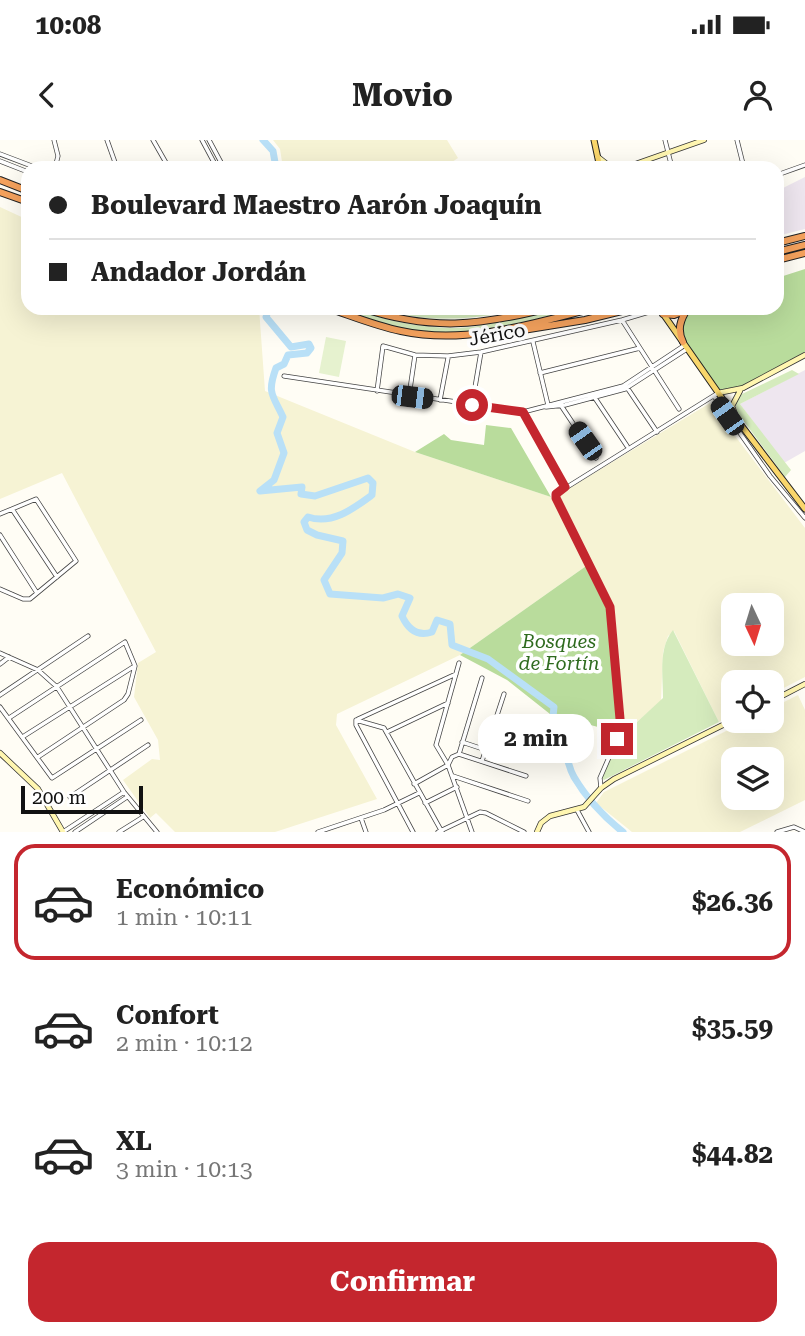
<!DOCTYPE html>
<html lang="es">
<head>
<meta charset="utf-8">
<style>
	:root { --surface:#fff; --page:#f2f2f2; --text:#222; --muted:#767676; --line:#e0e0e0; --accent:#c4262e }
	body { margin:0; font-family:"Roboto Serif",serif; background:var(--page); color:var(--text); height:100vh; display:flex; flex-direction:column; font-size:26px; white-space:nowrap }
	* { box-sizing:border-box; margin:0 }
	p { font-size:23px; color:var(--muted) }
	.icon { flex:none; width:38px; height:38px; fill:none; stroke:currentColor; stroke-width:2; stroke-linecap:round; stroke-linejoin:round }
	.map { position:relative; height:692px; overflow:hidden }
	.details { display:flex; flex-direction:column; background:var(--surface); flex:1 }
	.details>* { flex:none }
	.hud { position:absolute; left:21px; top:21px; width:763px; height:154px; border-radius:21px; box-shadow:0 7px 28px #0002; display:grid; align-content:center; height:154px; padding:0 28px; background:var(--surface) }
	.needle { width:46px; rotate:176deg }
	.controls { position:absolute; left:721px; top:453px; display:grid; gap:14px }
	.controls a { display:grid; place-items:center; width:63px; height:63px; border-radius:14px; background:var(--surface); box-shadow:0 7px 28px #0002; font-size:35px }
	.scale { position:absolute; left:21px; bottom:18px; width:122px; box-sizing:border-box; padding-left:7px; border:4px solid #111; border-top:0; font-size:19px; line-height:24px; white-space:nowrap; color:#111; -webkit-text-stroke:5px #fff; paint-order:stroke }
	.end { position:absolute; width:32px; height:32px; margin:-16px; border:9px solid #c4262e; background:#fff; box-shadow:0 0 0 4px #fff }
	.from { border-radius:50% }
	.bubble { position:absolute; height:49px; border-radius:21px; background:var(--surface); box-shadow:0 7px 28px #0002; font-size:23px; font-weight:700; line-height:49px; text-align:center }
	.car { position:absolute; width:21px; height:42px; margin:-21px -10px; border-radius:9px; box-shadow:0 0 5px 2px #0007; background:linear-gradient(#222 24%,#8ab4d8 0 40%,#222 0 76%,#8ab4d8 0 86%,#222 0) }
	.hud b { display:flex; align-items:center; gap:24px; height:66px; font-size:26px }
	.hud b+b { border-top:2px solid var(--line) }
	.hud i { width:18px; height:18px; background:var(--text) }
	ul { padding:12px 0 0; list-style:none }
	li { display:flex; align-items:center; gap:21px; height:116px; margin:0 14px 10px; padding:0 14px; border:4px solid transparent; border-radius:21px }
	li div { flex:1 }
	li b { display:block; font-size:26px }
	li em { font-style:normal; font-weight:700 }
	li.selected { border-color:var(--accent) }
	li>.icon { width:63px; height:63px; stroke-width:1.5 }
	.button { display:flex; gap:14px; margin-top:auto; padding:14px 28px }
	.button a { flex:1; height:80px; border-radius:21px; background:var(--accent); color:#fff; font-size:28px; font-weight:700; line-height:80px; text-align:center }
	.status { display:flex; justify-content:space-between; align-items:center; height:49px; padding:0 35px; background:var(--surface); direction:ltr }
	.status svg { height:19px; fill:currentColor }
	header { display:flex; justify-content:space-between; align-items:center; height:91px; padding:0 28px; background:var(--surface); font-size:32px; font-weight:700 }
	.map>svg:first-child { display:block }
</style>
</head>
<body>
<div class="status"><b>10:08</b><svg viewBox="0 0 49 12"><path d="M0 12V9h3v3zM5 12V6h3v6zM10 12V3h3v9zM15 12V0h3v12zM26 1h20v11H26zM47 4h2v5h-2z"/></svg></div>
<header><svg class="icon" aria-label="back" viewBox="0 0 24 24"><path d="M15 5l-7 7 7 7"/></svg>Movio<svg class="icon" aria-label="person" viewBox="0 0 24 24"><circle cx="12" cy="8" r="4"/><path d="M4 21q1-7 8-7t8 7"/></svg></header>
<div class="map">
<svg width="805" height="692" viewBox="0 0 805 692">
	<rect width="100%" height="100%" fill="#fffdf5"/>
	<path fill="#eee6ef" d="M805,37V89L777,96V51Z
		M805,230V311L784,323L740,264Z"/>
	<path fill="#f6f3d4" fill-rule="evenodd" d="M273,0H447L458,18L443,28H283L280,9Z
		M0,67L28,80V168H259L265,251L415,312L551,357L589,424L460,515L337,574L336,585L377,659L275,692H175L156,673L150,678L123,640L152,619L160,620L158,600L134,557L138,523L156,512L62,333L0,359Z
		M710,263L805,388V537L772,554V542H733V574L719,582L674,491L668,496L663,512L661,561L637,582L625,586L614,466L558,355ZM733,466H772V504H733Z
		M798,555L805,570V660L740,692H632L596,663L604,652L746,581H772V568ZM733,620H772V658H733Z"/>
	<path fill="#d5ebbd" d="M337,168C359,168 377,178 399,182C418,186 439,188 458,188C500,186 539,168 580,168C527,181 475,197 420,191C391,188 364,178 337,168Z
		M375,168H414L440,173L529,168C476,180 427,184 375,168Z
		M792,230L799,234L740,264L791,330L785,337L737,272C735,265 735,259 742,254Z
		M673,490L719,582L604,640L602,638L625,586L637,582L663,558C663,536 658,508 673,490Z"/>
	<path fill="#b9dc9c" d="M805,129V212L740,247L721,250L716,247L683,197C680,186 686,177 692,168H777V138Z
		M486,285L511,288L551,357L415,312L444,294L451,300L484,305Z
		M589,424L610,467L620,593L550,574L507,540L460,515Z"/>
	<path fill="#e6f2cf" d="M326,197L346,201L339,237L319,233Z"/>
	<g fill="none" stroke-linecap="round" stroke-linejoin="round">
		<path stroke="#b9e0f7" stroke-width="7" d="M263,0L273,11L276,28
			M269,168L266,177L291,207L309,204L311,208L307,213L288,215L284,224L276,228C267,253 272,254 283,277L277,293L284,313L274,340L260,351L302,347L301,354L315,356L368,338L373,343L372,355C353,369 332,385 308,377L304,382L307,390L317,395L343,401L342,413L324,440L330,454L383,458L398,454L410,458L402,476C408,489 417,497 432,492L437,480L450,484L452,505L488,519L554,567L552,586L563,592L560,607C570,618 567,625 574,637C587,659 603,676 623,692"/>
		<defs>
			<path id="street" d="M54,0L58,16L55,28
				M107,0L117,28
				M153,0L169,28
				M202,0L217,28
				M209,0L224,28
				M665,0L672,28
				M737,0L744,28
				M0,14L37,28
				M0,21L28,32
				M777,35L805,25
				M622,180L679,269
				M533,202L548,265
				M540,233L640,208
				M284,236L523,272L623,246L685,205
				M626,246L657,292
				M377,251L383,206L415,215L448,216L481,212L622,180L659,169
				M409,256L415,215
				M714,256L770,336L805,378
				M595,258L627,306
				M440,260L448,218
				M560,264L596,318
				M472,265L481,212
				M546,267L565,265L625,249L687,209
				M523,272L565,347
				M12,369L57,437
				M0,374L36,359L76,421L30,459H23L0,449
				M0,395L37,453
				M0,513L38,530L57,547L124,652L157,692
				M459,523L436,605L448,625L472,692
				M0,524L9,517
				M0,555L88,496
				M0,567L52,638L141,580
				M9,578L125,502L135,526L128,554L124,560L38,617
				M358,579L456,534
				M356,580L384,588L442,692
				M356,580V585L413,692
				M387,592L448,563
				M24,596L133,527
				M462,602L486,610
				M459,614L482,538
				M482,621L504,554
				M453,636L528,661
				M414,644L448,625L452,617L459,614L526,636
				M601,648L600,638L621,590L610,467L557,362L556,354L718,253
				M70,657L148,605
				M425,663L457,647
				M577,670L589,692
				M361,678L366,692
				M63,692L124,652
				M75,692L127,657
				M119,692L143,677
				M318,692L384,670L419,653
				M438,692L480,672L486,673L524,692
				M777,692L794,687L805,692"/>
			<path id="secondary" d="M598,17L612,28
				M624,28L704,0
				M718,253L743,248L805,215
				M735,274L732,266L740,251
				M772,561L805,544
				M0,613L38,649L63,692
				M537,692L541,683L550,676L584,667L601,648L614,639L733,580"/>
			<path id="primary" d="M594,0L600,28
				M659,168L738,281L805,369"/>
			<path id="highway" d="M0,40L28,51
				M0,52L28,62
				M777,103L805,96
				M777,112L805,105
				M777,120L805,113
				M328,168C352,176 376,186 401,191C466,205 531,184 594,168
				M361,168C432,191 478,186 549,168
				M663,174L674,175L684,171
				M492,195L585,180L634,168
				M683,202C677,190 680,180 688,168"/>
		</defs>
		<use href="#street" stroke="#444" stroke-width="5"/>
		<use href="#secondary" stroke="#333" stroke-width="6"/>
		<use href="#primary" stroke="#222" stroke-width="7"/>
		<use href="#highway" stroke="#222" stroke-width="8"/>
		<use href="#street" stroke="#fff" stroke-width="3.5"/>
		<use href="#secondary" stroke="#fff6b0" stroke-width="4.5"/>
		<use href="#primary" stroke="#f9d66b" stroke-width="5"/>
		<use href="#highway" stroke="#f5a25d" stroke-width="6"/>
	</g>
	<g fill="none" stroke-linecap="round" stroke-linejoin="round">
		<path stroke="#c4262e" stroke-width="9" d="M472,265L523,272L565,347L556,354V358L610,467L621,590L617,599"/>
	</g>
	<g text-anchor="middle" stroke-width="7" stroke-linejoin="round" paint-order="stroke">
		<g font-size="19" fill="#111" stroke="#fff">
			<text transform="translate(497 194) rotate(-10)" y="7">Jérico</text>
		</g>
		<g font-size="19" font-style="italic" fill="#2f6b1f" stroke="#fff">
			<text x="559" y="508">Bosques<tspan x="559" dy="22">de Fortín</tspan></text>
		</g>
	</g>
</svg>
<div class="controls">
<a><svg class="needle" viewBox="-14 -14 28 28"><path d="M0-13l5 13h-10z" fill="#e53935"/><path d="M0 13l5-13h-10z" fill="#767676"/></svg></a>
<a><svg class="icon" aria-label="locate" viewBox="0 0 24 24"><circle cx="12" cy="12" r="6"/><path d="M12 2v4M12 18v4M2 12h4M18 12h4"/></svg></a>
<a><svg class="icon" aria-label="layers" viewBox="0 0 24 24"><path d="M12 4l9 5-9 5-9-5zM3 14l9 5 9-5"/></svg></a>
</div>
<div class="scale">200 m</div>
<i class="end from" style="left:472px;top:265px"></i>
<i class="end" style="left:617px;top:599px"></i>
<div class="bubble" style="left:478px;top:574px;width:116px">2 min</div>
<i class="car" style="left:412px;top:257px;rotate:97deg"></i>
<i class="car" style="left:727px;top:276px;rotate:325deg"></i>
<i class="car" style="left:585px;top:301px;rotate:325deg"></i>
<div class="hud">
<b><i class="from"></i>Boulevard Maestro Aarón Joaquín</b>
<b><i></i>Andador Jordán</b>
</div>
</div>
<section class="details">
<ul>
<li class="selected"><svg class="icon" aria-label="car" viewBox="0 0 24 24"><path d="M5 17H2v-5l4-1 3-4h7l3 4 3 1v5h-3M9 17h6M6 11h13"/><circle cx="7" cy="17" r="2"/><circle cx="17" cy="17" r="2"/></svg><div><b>Económico</b><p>1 min · 10:11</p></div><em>$26.36</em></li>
<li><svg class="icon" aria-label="car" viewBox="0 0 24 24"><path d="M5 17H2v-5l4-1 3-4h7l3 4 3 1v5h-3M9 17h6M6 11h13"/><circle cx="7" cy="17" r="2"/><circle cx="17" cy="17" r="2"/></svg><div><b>Confort</b><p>2 min · 10:12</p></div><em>$35.59</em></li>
<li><svg class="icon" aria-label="car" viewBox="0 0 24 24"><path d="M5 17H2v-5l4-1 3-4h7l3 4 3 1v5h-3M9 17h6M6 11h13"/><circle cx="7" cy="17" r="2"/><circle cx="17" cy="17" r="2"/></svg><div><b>XL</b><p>3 min · 10:13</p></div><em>$44.82</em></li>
</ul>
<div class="button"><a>Confirmar</a></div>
</section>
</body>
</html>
